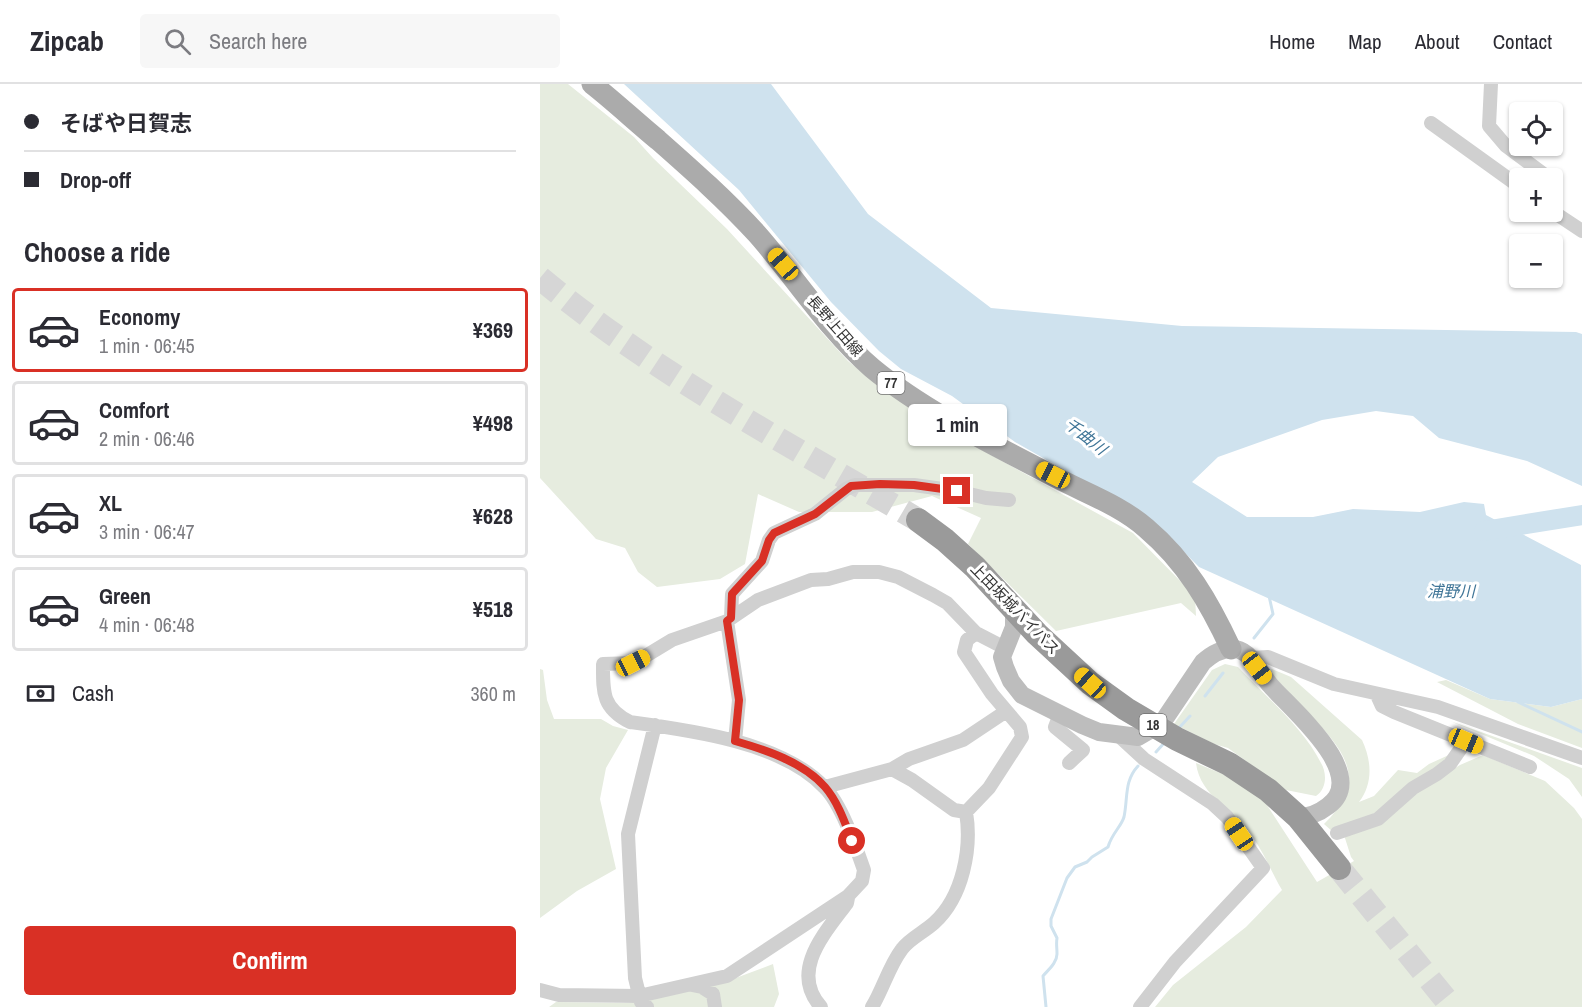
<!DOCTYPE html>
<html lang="en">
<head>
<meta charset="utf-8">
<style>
	:root { --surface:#fff; --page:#f7f7f7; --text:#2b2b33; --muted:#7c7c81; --line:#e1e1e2; --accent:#d93025 }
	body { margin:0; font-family:"Archivo Narrow","Noto Sans JP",sans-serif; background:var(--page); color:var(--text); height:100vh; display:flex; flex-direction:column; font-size:22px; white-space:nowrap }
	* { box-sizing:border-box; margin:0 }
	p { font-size:20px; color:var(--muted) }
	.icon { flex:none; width:33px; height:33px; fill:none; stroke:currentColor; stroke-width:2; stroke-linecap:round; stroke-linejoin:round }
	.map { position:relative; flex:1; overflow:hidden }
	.drawer { display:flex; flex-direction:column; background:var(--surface); width:540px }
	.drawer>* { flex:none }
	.banner { display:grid; align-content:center; height:132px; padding:0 24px; background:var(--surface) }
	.tools { position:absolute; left:969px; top:18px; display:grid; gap:12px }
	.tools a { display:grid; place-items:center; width:54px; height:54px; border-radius:6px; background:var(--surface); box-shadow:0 2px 4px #0004; font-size:30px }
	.end { position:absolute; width:27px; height:27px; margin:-14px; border:8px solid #d93025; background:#fff; box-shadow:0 0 0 3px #fff }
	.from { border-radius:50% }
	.bubble { position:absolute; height:42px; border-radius:6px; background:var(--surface); box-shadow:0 2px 4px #0004; font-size:20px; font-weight:700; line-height:42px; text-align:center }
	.car { position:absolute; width:18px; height:36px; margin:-18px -9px; border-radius:8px; box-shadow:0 0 4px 2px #0007; background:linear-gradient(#f5c518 24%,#345 0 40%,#f5c518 0 76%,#345 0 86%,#f5c518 0) }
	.banner b { display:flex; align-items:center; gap:21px; height:57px; font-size:22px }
	.banner b+b { border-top:2px solid var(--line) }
	.banner i { width:15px; height:15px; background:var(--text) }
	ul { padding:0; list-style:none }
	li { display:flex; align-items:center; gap:18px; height:84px; margin:0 12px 9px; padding:0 12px; border:3px solid var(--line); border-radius:6px }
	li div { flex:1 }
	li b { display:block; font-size:22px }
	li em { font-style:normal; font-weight:700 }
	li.on { border-color:var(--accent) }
	li>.icon { width:54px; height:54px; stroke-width:1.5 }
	h2 { padding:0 24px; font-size:27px; line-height:72px }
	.pay { display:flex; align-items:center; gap:15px; height:66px; padding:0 24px; font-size:22px }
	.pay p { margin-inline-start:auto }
	.action { display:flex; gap:12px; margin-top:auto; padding:12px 24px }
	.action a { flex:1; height:69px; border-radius:6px; background:var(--accent); color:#fff; font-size:24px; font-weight:700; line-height:69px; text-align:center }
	header { display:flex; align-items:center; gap:36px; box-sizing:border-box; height:84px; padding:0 30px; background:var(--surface); border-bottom:2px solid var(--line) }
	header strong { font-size:28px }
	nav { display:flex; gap:33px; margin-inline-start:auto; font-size:21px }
	.search { width:420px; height:54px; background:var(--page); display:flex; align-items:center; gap:15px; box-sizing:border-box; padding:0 21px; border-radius:6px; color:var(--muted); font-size:22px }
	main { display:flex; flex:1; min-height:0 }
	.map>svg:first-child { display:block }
</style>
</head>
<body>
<header>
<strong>Zipcab</strong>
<div class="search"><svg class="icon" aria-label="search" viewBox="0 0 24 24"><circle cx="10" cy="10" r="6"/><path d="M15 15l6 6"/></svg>Search here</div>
<nav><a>Home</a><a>Map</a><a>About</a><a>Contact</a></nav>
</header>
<main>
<section class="drawer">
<div class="banner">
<b><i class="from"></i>そばや日賀志</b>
<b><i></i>Drop-off</b>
</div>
<h2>Choose a ride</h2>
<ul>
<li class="on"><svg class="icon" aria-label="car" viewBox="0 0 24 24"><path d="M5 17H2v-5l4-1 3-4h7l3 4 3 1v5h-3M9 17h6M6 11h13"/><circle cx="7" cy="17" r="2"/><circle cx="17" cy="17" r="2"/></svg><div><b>Economy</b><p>1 min · 06:45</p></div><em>¥369</em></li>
<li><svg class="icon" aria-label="car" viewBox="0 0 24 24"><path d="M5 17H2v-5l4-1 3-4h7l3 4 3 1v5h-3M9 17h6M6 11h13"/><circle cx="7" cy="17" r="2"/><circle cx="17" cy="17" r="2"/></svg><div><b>Comfort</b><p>2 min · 06:46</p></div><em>¥498</em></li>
<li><svg class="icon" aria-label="car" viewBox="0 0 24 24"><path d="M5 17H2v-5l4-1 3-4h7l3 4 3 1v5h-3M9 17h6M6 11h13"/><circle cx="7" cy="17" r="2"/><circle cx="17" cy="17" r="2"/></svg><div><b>XL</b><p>3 min · 06:47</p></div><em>¥628</em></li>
<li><svg class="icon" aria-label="car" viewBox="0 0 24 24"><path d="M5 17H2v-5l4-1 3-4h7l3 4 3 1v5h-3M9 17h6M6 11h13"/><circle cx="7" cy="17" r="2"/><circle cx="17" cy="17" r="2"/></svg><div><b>Green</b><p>4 min · 06:48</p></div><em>¥518</em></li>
</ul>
<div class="pay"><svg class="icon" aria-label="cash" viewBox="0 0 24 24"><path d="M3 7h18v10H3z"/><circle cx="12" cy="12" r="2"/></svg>Cash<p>360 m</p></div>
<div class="action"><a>Confirm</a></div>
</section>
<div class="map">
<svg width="1042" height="923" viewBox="0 0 1042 923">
	<rect width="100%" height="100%" fill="#fff"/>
	<path fill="#e6ecdf" d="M0,0H28L94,53L113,74L187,145L308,277L329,294L440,365L593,449L655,512L656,532L641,519L516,547L428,460L441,434L392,412L332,428H259L218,410L205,480L180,495L117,503L98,488L85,464L56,455L0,394Z
		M685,580L698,583C725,612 763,643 781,679C787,689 787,705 776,712L746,706L688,664L674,660L634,640L672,586Z
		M0,585L3,586L7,616L14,635H61L73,642L88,646L66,684L60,715L76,785L37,807L0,834Z
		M732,585L751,593L822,656C832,677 833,700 819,718L834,712L858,686L877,689L889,680L911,670L910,674L846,724L793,748L784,740C831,695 803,665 767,628C754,614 741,600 729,587Z
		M906,596L950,615L1011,623L1042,615V664L978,640L897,598Z
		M910,637L1042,684V713L1029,695L994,672Z
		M943,671L1005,697L1034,724L1042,735V923H615L633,901L706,843L742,806C732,789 724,769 712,752C695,726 660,713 656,679L685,691L723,715L777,798L814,777L811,773L804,751L920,681Z
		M233,880L239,910L234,923H9L16,918L89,919L185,898Z"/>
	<path fill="#cfe2ee" d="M84,0H231L328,130L451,224L642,242L1036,248L1042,250V402L987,377L899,354L873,332L836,327L782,336L678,373L652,398L707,433H773L813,425L880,428L924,418L944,420L946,431L1041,481L1042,615L1011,623L950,615L659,483L613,437L475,358L412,312L361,285L339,267L291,218L199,106Z"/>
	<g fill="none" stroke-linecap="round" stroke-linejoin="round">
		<path stroke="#cfe2ee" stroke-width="3" d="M714,554L733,530L729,512
			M665,612L683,589
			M978,618L1042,648
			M638,645L650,632
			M616,668L625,658
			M506,923L503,892C508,886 517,879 517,870C517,863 516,860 517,854L511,842V835L527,794L535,783L547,778L552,773L568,763C572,749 581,743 584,733C588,714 584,697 598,682"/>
		<path stroke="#cfe2ee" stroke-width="20" d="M944,447L1042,431"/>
		<path stroke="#d6d6d6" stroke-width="24" stroke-dasharray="24 12" stroke-linecap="butt" d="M0,194C115,290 249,360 378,436
			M799,784L912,923"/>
		<path stroke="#d0d0d0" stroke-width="14" d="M951,0L949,42L966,62L1009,94
			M891,39L980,103
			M1012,100L1016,104L1013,127
			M1012,127L1042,147
			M191,534L192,510L222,477L229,456L234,449L275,430L306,405L315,401H374L417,407L446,414L469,416
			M187,537L199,616L195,657
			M710,574L728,573L794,600L898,623L1042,674
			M837,611L842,622L854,628L990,683
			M520,630L515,643L543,666L529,679
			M578,651L604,675L673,720L687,733L723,784L635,878L600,923
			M352,685L372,696L414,726L426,728
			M285,703L352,685L369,675L423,656L465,628
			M797,749L838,735L873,704L897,690L910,680L926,657
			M152,901L162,903L173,910L175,923
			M0,906L19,911L99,912L187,892L308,812L322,797L324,786C316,763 301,719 284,703C242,658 149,646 90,638C62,624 63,608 63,580L94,579L132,556L187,537L218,516L271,496L288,495L313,488H339L358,493L393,511L407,519L436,549L465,564
			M107,923L101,918L95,894L88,750L115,641
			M281,923C249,887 285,849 307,819L308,814
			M332,923C343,905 349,882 362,865C369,855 384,848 394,839C423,813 432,764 426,728L449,704L482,653L480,643L452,610L424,568L427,556L436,549"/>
		<path stroke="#bdbdbd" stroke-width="18" d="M474,525V543L462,573L465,583L471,597L482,611L542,641L559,648L598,653L610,646
			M626,633L663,578C672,570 683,563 696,565C712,568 721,591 731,602C751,625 831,691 788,722C779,729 769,733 758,733"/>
		<path stroke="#ababab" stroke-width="21" d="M52,0C75,18 96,38 118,56C152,86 186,116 217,150C255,193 288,246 332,284C385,328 458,363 519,395C548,410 581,422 606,444C646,478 669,518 691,565"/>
		<path stroke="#9a9a9a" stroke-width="24" d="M378,436L405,456L435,483L497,550L550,599L586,625L637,655L689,680L728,706L758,733L799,784"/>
	</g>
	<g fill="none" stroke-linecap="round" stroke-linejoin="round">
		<path stroke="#d93025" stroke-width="8" d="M312,757C305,739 298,718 285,703C263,678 226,666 195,657L199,616L187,537L191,534L192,510L222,477L229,456L234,449L275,430L311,402L340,400L374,401L417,407"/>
	</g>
	<g text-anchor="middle" stroke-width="6" stroke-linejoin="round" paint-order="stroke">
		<g fill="#fff" stroke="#707070" stroke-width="1.5">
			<rect x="337.5" y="288" width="27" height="22" rx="4.5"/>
			<rect x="599.5" y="630" width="27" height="22" rx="4.5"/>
		</g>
		<g font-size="14" font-weight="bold" fill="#333">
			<text x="351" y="304">77</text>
			<text x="613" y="646">18</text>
		</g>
		<g font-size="15" fill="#333" stroke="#fff">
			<text transform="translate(295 242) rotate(49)" y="5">長野上田線</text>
			<text transform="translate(475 525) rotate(46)" y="5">上田坂城バイパス</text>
		</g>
		<g font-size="16" font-style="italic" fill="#3f7597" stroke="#fff">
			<text transform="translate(546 352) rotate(38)" y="6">千曲川</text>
			<text x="911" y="513">浦野川</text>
		</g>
	</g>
</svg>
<div class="tools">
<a><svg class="icon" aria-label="locate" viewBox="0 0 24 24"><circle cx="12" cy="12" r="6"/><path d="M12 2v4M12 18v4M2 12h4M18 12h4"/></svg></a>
<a>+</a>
<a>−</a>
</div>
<i class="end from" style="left:312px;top:757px"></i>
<i class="end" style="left:417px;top:407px"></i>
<div class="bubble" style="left:368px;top:320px;width:99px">1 min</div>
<i class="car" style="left:243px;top:180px;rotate:319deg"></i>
<i class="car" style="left:513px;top:391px;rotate:297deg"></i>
<i class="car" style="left:93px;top:579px;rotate:63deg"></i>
<i class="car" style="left:717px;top:584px;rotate:142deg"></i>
<i class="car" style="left:550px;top:599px;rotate:312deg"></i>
<i class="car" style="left:926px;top:657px;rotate:113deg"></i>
<i class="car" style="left:699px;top:750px;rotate:326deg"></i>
</div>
</main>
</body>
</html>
